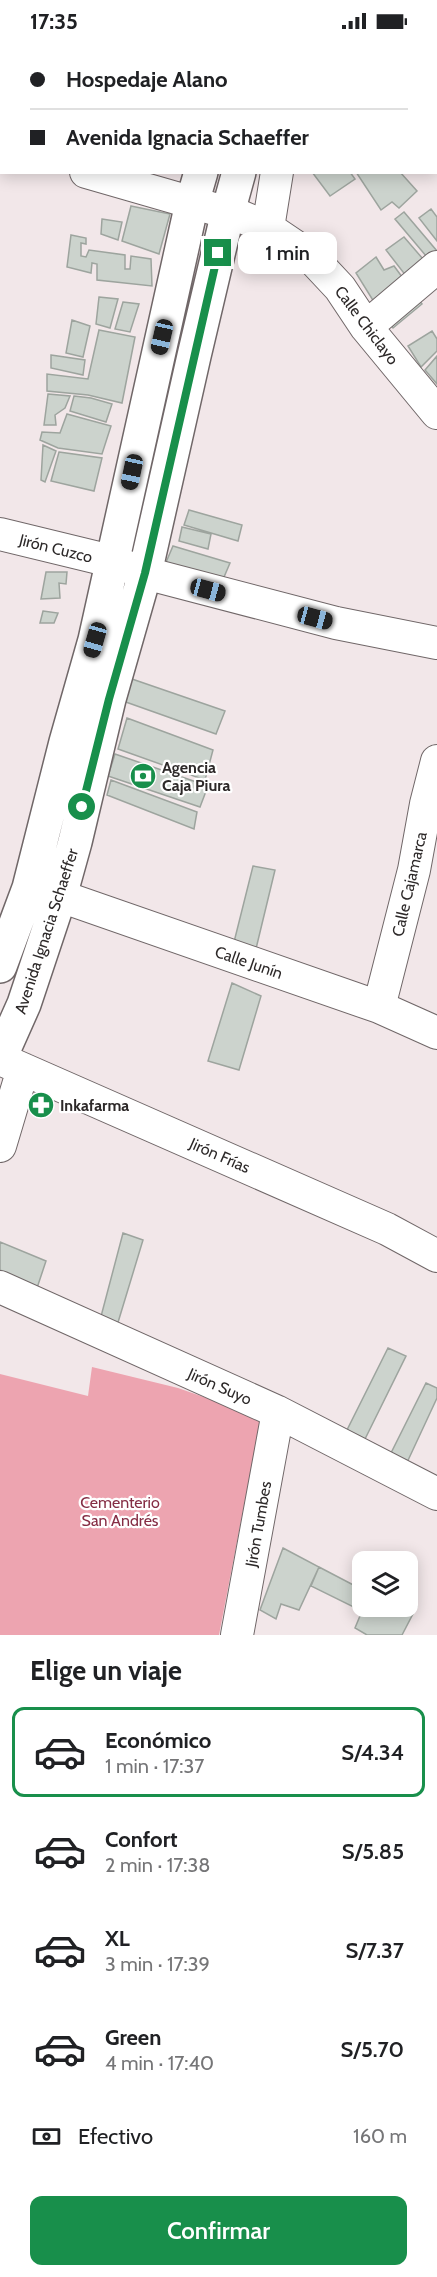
<!DOCTYPE html>
<html lang="es">
<head>
<meta charset="utf-8">
<style>
	:root { --surface:#fff; --page:#f6f6f6; --text:#202124; --muted:#757577; --line:#e0e0e0; --accent:#188f4b }
	body { margin:0; font-family:Cabin,sans-serif; background:var(--page); color:var(--text); height:100vh; display:flex; flex-direction:column; font-size:22px; white-space:nowrap }
	* { box-sizing:border-box; margin:0 }
	p { font-size:20px; color:var(--muted) }
	.icon { flex:none; width:33px; height:33px; fill:none; stroke:currentColor; stroke-width:2; stroke-linecap:round; stroke-linejoin:round }
	.map { position:relative; height:1593px; overflow:hidden }
	.sheet { display:flex; flex-direction:column; background:var(--surface); flex:1 }
	.sheet>* { flex:none }
	.top-card { position:absolute; left:0px; top:0px; width:438px; height:132px; box-shadow:0 3px 15px #0003; display:grid; align-content:center; height:132px; padding:0 30px; background:var(--surface) }
	.tools { position:absolute; left:352px; top:1509px; display:grid; gap:12px }
	.tools a { display:grid; place-items:center; width:66px; height:66px; border-radius:12px; background:var(--surface); box-shadow:0 3px 15px #0003; font-size:30px }
	.end { position:absolute; width:27px; height:27px; margin:-14px; border:8px solid #188f4b; background:#fff; box-shadow:0 0 0 3px #fff }
	.from { border-radius:50% }
	.bubble { position:absolute; height:42px; border-radius:12px; background:var(--surface); box-shadow:0 3px 15px #0003; font-size:20px; font-weight:600; line-height:42px; text-align:center }
	.car { position:absolute; width:18px; height:36px; margin:-18px -9px; border-radius:8px; box-shadow:0 0 4px 2px #0007; background:linear-gradient(#222 24%,#8ab4d8 0 40%,#222 0 76%,#8ab4d8 0 86%,#222 0) }
	.top-card b { display:flex; align-items:center; gap:21px; height:57px; font-size:22px }
	.top-card b+b { border-top:2px solid var(--line) }
	.top-card i { width:15px; height:15px; background:var(--text) }
	ul { padding:0; list-style:none }
	li { display:flex; align-items:center; gap:18px; height:90px; margin:0 12px 9px; padding:0 18px; border:3px solid transparent; border-radius:12px }
	li div { flex:1 }
	li b { display:block; font-size:22px }
	li em { font-style:normal; font-weight:600 }
	li.on { border-color:var(--accent) }
	li>.icon { width:54px; height:54px; stroke-width:1.5 }
	h2 { padding:0 30px; font-size:27px; line-height:72px }
	.pay { display:flex; align-items:center; gap:15px; height:66px; padding:0 30px; font-size:22px }
	.pay p { margin-inline-start:auto }
	.primary-button { display:flex; gap:12px; margin-top:auto; padding:12px 30px }
	.primary-button a { flex:1; height:69px; border-radius:12px; background:var(--accent); color:#fff; font-size:24px; font-weight:600; line-height:69px; text-align:center }
	.status { display:flex; justify-content:space-between; align-items:center; height:42px; padding:0 30px; background:var(--surface); direction:ltr }
	.status svg { height:16px; fill:currentColor }
	.map>svg:first-child { display:block }
</style>
</head>
<body>
<div class="status"><b>17:35</b><svg viewBox="0 0 49 12"><path d="M0 12V9h3v3zM5 12V6h3v6zM10 12V3h3v9zM15 12V0h3v12zM26 1h20v11H26zM47 4h2v5h-2z"/></svg></div>
<div class="map">
<svg width="437" height="1593" viewBox="0 0 437 1593">
	<rect width="100%" height="100%" fill="#f2e7e9"/>
	<path fill="#eda4b0" d="M92,1325L178,1346L261,1375L219,1593H0V1332L88,1354Z"/>
	<path fill="#ccd3cd" stroke="#9da49e" stroke-width="1.5" d="M312,130H350L355,137L330,154Z
		M356,130H400L417,149L399,166L392,160L381,168Z
		M131,164L170,172L159,212L122,199Z
		M431,167L437,175V199L419,176Z
		M404,170L437,209V216L432,221L395,177Z
		M102,177L122,180L118,198L101,192Z
		M71,193L86,196V202L81,201V214L86,215L89,208L125,213V227H130L131,214L151,217L152,244L97,238V222L92,221L91,231L67,225Z
		M404,195L429,224L410,239L386,208Z
		M376,215L384,228L394,224L408,243L379,268L356,231Z
		M413,251L422,262L393,286L384,274Z
		M99,255L118,257L110,286L96,282Z
		M123,260L139,262L130,290L115,287Z
		M72,278L90,284L83,315L66,311Z
		M99,288L135,295L122,361L88,353L47,349V332L88,337Z
		M432,289L437,297V309L421,325L408,304Z
		M51,313L85,318L83,333L51,326Z
		M437,314V342L425,328Z
		M48,352L70,354L65,366L55,373L56,383H44Z
		M74,354L91,356L112,362L106,380L70,369Z
		M67,372L111,384L102,412L58,406L40,398L42,390L60,391Z
		M43,403L56,409L45,440L41,438Z
		M59,410L102,416L94,449L51,439Z
		M189,468L242,483L238,499L184,483Z
		M182,485L211,492L208,507L179,499Z
		M173,504L230,521L221,542L164,525Z
		M46,530H67L66,542L59,541L60,556L41,557Z
		M43,569L58,571L54,581H40Z
		M132,637L225,669L216,692L123,659Z
		M127,676L213,708L205,738L118,707Z
		M115,712L208,744L200,765L108,734Z
		M111,738L197,770L194,787L107,753Z
		M253,824L275,828L254,915L232,908Z
		M232,941L261,954L239,1028L208,1019Z
		M123,1191L143,1198L116,1287L99,1282Z
		M0,1200L46,1219L37,1246L0,1228Z
		M388,1306L406,1314L365,1397L347,1388Z
		M426,1341L437,1346V1356L404,1427L388,1417Z
		M283,1506L319,1525L299,1568L281,1562L276,1577L260,1568Z
		M319,1525L363,1548V1564H408V1560L417,1564L402,1593H367L355,1586L362,1569L311,1544Z"/>
	<g fill="none" stroke-linecap="round" stroke-linejoin="round">
		<defs>
			<path id="minor" d="M416,0L418,2
				M313,2V0
				M436,23H437
				M0,108H2
				M86,130L242,175L268,186L311,215L340,246L366,285L437,371
				M268,186L277,130
				M366,285L437,225
				M0,492L111,519L145,531L336,581L437,601
				M60,854L379,965L437,991
				M379,965L414,828L426,762L437,719
				M0,1017L387,1187L437,1214
				M0,1104L23,1027
				M0,1245L278,1370L437,1452
				M237,1593L278,1370"/>
			<path id="major" d="M238,2V0
				M278,2L279,0
				M0,924L29,846L66,700L95,598L192,161L201,130
				M0,1016L24,962L60,854L75,800L109,657L145,531L194,314L228,170L239,130"/>
		</defs>
		<use href="#minor" stroke="#706768" stroke-width="34"/>
		<use href="#major" stroke="#706768" stroke-width="36"/>
		<use href="#minor" stroke="#fff" stroke-width="32"/>
		<use href="#major" stroke="#fff" stroke-width="33"/>
	</g>
	<g fill="none" stroke-linecap="round" stroke-linejoin="round">
		<path stroke="#188f4b" stroke-width="8" d="M82,765L109,657L145,531L218,211"/>
	</g>
	<defs>
		<symbol id="bank-disc" viewBox="-11 -11 22 22"><circle r="9.5" fill="#188f4b" stroke="#fff"/><path d="M-6-4H6V4H-6ZM0-2.3a2.3 2.3 0 1 0 0 4.6a2.3 2.3 0 1 0 0-4.6Z" fill="#fff"/></symbol>
		<symbol id="pharmacy-disc" viewBox="-11 -11 22 22"><circle r="9.5" fill="#188f4b" stroke="#fff"/><path d="M-2-6h4v4h4v4h-4v4h-4v-4h-4v-4h4Z" fill="#fff"/></symbol>
	</defs>
	<g fill-rule="evenodd">
		<use href="#bank-disc" x="128" y="719" width="30" height="30"/>
		<use href="#pharmacy-disc" x="26" y="1048" width="30" height="30"/>
	</g>
	<g text-anchor="middle" stroke-width="4.5" stroke-linejoin="round" paint-order="stroke">
		<g font-size="16" fill="#2d2929" stroke="#fff">
			<text transform="translate(367 283) rotate(53)" y="6">Calle Chiclayo</text>
			<text transform="translate(56 506) rotate(14)" y="6">Jirón Cuzco</text>
			<text transform="translate(409 842) rotate(-77)" y="6">Calle Cajamarca</text>
			<text transform="translate(46 889) rotate(-72)" y="6">Avenida Ignacia Schaeffer</text>
			<text transform="translate(249 920) rotate(19)" y="6">Calle Junín</text>
			<text transform="translate(220 1113) rotate(24)" y="6">Jirón Frías</text>
			<text transform="translate(220 1344) rotate(24)" y="6">Jirón Suyo</text>
			<text transform="translate(258 1482) rotate(-80)" y="6">Jirón Tumbes</text>
		</g>
		<g font-size="16" font-weight="bold" fill="#2d2929" stroke="#fff" text-anchor="start">
			<text x="162" y="731">Agencia<tspan x="162" dy="18">Caja Piura</tspan></text>
			<text x="60" y="1069">Inkafarma</text>
		</g>
		<g font-size="16" fill="#852d44" stroke="#fff">
			<text x="120" y="1466">Cementerio<tspan x="120" dy="18">San Andrés</tspan></text>
		</g>
	</g>
</svg>
<div class="tools">
<a><svg class="icon" aria-label="layers" viewBox="0 0 24 24"><path d="M12 4l9 5-9 5-9-5zM3 14l9 5 9-5"/></svg></a>
</div>
<i class="end from" style="left:82px;top:765px"></i>
<i class="end" style="left:218px;top:211px"></i>
<div class="bubble" style="left:238px;top:190px;width:99px">1 min</div>
<i class="car" style="left:162px;top:295px;rotate:193deg"></i>
<i class="car" style="left:132px;top:430px;rotate:192deg"></i>
<i class="car" style="left:208px;top:548px;rotate:105deg"></i>
<i class="car" style="left:315px;top:576px;rotate:105deg"></i>
<i class="car" style="left:95px;top:598px;rotate:196deg"></i>
<div class="top-card">
<b><i class="from"></i>Hospedaje Alano</b>
<b><i></i>Avenida Ignacia Schaeffer</b>
</div>
</div>
<section class="sheet">
<h2>Elige un viaje</h2>
<ul>
<li class="on"><svg class="icon" aria-label="car" viewBox="0 0 24 24"><path d="M5 17H2v-5l4-1 3-4h7l3 4 3 1v5h-3M9 17h6M6 11h13"/><circle cx="7" cy="17" r="2"/><circle cx="17" cy="17" r="2"/></svg><div><b>Económico</b><p>1 min · 17:37</p></div><em>S/4.34</em></li>
<li><svg class="icon" aria-label="car" viewBox="0 0 24 24"><path d="M5 17H2v-5l4-1 3-4h7l3 4 3 1v5h-3M9 17h6M6 11h13"/><circle cx="7" cy="17" r="2"/><circle cx="17" cy="17" r="2"/></svg><div><b>Confort</b><p>2 min · 17:38</p></div><em>S/5.85</em></li>
<li><svg class="icon" aria-label="car" viewBox="0 0 24 24"><path d="M5 17H2v-5l4-1 3-4h7l3 4 3 1v5h-3M9 17h6M6 11h13"/><circle cx="7" cy="17" r="2"/><circle cx="17" cy="17" r="2"/></svg><div><b>XL</b><p>3 min · 17:39</p></div><em>S/7.37</em></li>
<li><svg class="icon" aria-label="car" viewBox="0 0 24 24"><path d="M5 17H2v-5l4-1 3-4h7l3 4 3 1v5h-3M9 17h6M6 11h13"/><circle cx="7" cy="17" r="2"/><circle cx="17" cy="17" r="2"/></svg><div><b>Green</b><p>4 min · 17:40</p></div><em>S/5.70</em></li>
</ul>
<div class="pay"><svg class="icon" aria-label="cash" viewBox="0 0 24 24"><path d="M3 7h18v10H3z"/><circle cx="12" cy="12" r="2"/></svg>Efectivo<p>160 m</p></div>
<div class="primary-button"><a>Confirmar</a></div>
</section>
</body>
</html>
